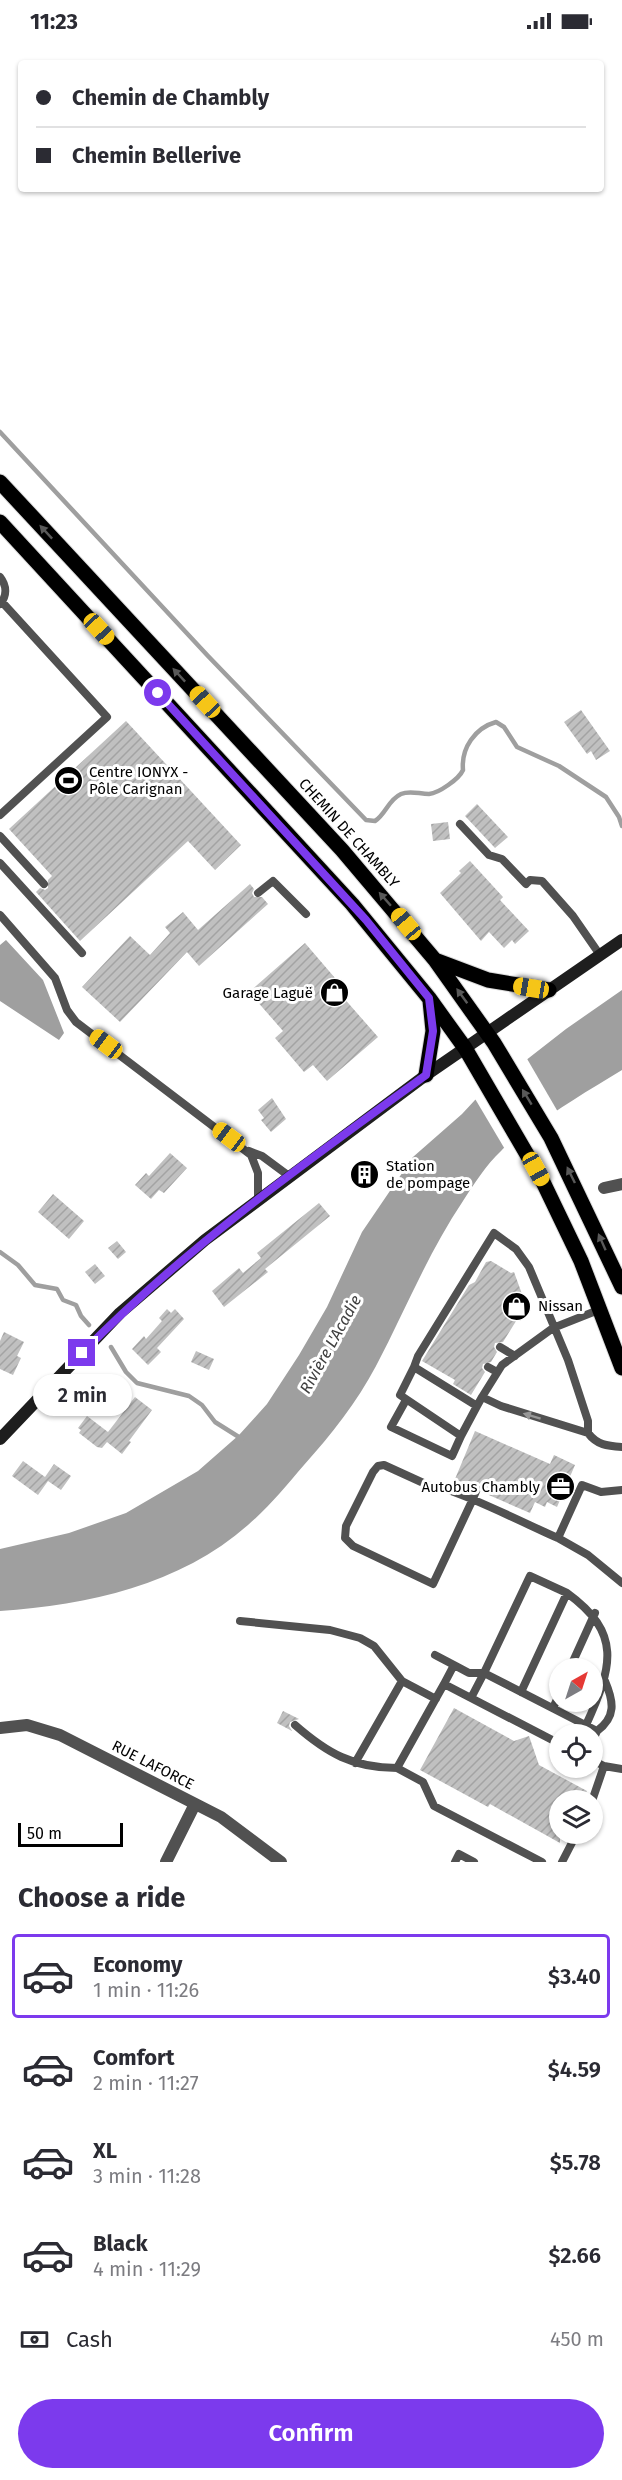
<!DOCTYPE html>
<html lang="en">
<head>
<meta charset="utf-8">
<style>
	:root { --surface:#fff; --page:#f7f7f7; --text:#2b2b33; --muted:#7c7c81; --line:#e1e1e2; --accent:#7c3aed }
	body { margin:0; font-family:"Fira Sans",sans-serif; background:var(--page); color:var(--text); height:100vh; display:flex; flex-direction:column; font-size:22px; white-space:nowrap }
	* { box-sizing:border-box; margin:0 }
	p { font-size:20px; color:var(--muted) }
	.icon { flex:none; width:33px; height:33px; fill:none; stroke:currentColor; stroke-width:2; stroke-linecap:round; stroke-linejoin:round }
	.map { position:relative; height:1820px; overflow:hidden }
	.panel { display:flex; flex-direction:column; background:var(--surface); flex:1 }
	.panel>* { flex:none }
	.top-card { position:absolute; left:18px; top:18px; width:586px; height:132px; border-radius:6px; box-shadow:0 2px 4px #0004; display:grid; align-content:center; height:132px; padding:0 18px; background:var(--surface) }
	.needle { width:39px; rotate:39deg }
	.fabs { position:absolute; left:549px; top:1616px; display:grid; gap:12px }
	.fabs a { display:grid; place-items:center; width:54px; height:54px; border-radius:50%; background:var(--surface); box-shadow:0 2px 4px #0004; font-size:30px }
	.scale { position:absolute; left:18px; bottom:15px; width:105px; box-sizing:border-box; padding-left:6px; border:3px solid #000; border-top:0; font-size:16px; line-height:21px; white-space:nowrap; color:#000; -webkit-text-stroke:4px #fff; paint-order:stroke }
	.end { position:absolute; width:27px; height:27px; margin:-14px; border:8px solid #7c3aed; background:#fff; box-shadow:0 0 0 3px #fff }
	.from { border-radius:50% }
	.bubble { position:absolute; height:42px; border-radius:21px; background:var(--surface); box-shadow:0 2px 4px #0004; font-size:20px; font-weight:600; line-height:42px; text-align:center }
	.car { position:absolute; width:18px; height:36px; margin:-18px -9px; border-radius:8px; box-shadow:0 0 4px 2px #0007; background:linear-gradient(#f5c518 24%,#345 0 40%,#f5c518 0 76%,#345 0 86%,#f5c518 0) }
	.top-card b { display:flex; align-items:center; gap:21px; height:57px; font-size:22px }
	.top-card b+b { border-top:2px solid var(--line) }
	.top-card i { width:15px; height:15px; background:var(--text) }
	ul { padding:0; list-style:none }
	li { display:flex; align-items:center; gap:18px; height:84px; margin:0 12px 9px; padding:0 6px; border:3px solid transparent; border-radius:6px }
	li div { flex:1 }
	li b { display:block; font-size:22px }
	li em { font-style:normal; font-weight:600 }
	li.current { border-color:var(--accent) }
	li>.icon { width:54px; height:54px; stroke-width:1.5 }
	h2 { padding:0 18px; font-size:27px; line-height:72px }
	.pay { display:flex; align-items:center; gap:15px; height:66px; padding:0 18px; font-size:22px }
	.pay p { margin-inline-start:auto }
	.cta { display:flex; gap:12px; margin-top:auto; padding:12px 18px }
	.cta a { flex:1; height:69px; border-radius:36px; background:var(--accent); color:#fff; font-size:24px; font-weight:600; line-height:69px; text-align:center }
	.status { display:flex; justify-content:space-between; align-items:center; height:42px; padding:0 30px; background:var(--surface); direction:ltr }
	.status svg { height:16px; fill:currentColor }
	.map>svg:first-child { display:block }
</style>
</head>
<body>
<div class="status"><b>11:23</b><svg viewBox="0 0 49 12"><path d="M0 12V9h3v3zM5 12V6h3v6zM10 12V3h3v9zM15 12V0h3v12zM26 1h20v11H26zM47 4h2v5h-2z"/></svg></div>
<div class="map">
<svg width="622" height="1820" viewBox="0 0 622 1820">
	<defs>
		<pattern id="building-hatch" width="6" height="6" patternUnits="userSpaceOnUse" patternTransform="scale(1.5)"><rect width="6" height="6" fill="#c0c0c0"/><path d="M-1 1l2-2M0 6l6-6M5 7l2-2" fill="none" stroke="#a3a3a3"/></pattern>
	</defs>
	<rect width="100%" height="100%" fill="#fff"/>
	<path fill="#9f9f9f" d="M6,898L43,938L64,991L59,998L0,959V903Z
		M622,948V1028C589,1048 557,1067 527,1090C518,1096 508,1101 501,1109C486,1123 474,1142 463,1159C428,1211 405,1269 376,1324C357,1360 331,1393 304,1423C286,1444 269,1465 248,1483C180,1543 88,1563 0,1569V1507L69,1491L126,1471L198,1429L239,1393L267,1362L299,1313L327,1265L362,1190L413,1115L462,1072L475,1058L566,987Z"/>
	<path fill="#fff" d="M526,1015L558,1070L506,1109L474,1055Z"/>
	<g fill="none" stroke-linecap="round" stroke-linejoin="round">
		<path stroke="#9f9f9f" stroke-width="4.5" d="M0,390L208,614L366,778L375,779C386,772 388,758 401,752C410,748 419,752 429,752C439,751 459,737 463,728C461,706 475,686 496,680L504,685L517,705L559,724L606,755L619,775L622,784
			M0,1210L18,1223L35,1243L57,1247L63,1258L76,1263L81,1274L89,1283
			M111,1305L126,1330L137,1341L189,1354L202,1363L215,1380L242,1397"/>
	</g>
	<path fill="url(#building-hatch)" d="M581,668L610,709L596,718L591,709L587,712L564,680Z
		M126,679L241,803L215,828L188,799L80,899L36,850L40,846L45,848L48,846V838L52,834L9,787Z
		M477,762L508,795L495,806L465,774Z
		M448,780L450,797L433,799L431,782Z
		M470,819L503,855L500,858L529,889L515,902L512,898L504,906L489,890L481,899L440,851L461,831L459,829Z
		M250,842L254,847L252,851L254,855H262L268,862L199,924L187,910L120,980L82,945L130,894L150,913L170,891L165,885L183,870L198,888Z
		M305,901L347,950L342,954L378,995L327,1039L313,1023L304,1030L275,996L283,989L249,950Z
		M272,1056L286,1077L271,1090L261,1078L264,1076L258,1068Z
		M170,1111L187,1126L164,1151L159,1148L151,1157L135,1143L146,1131L149,1134Z
		M365,1123L374,1134L359,1146L352,1137L358,1132L356,1130Z
		M53,1152L84,1179L69,1197L38,1170Z
		M319,1161L330,1174L265,1227L268,1230L224,1265L212,1249L239,1226L243,1231L261,1216L257,1211Z
		M117,1199L126,1210L118,1217L108,1206Z
		M491,1219L511,1231L514,1230L526,1263L503,1300L495,1301L494,1305L497,1310L491,1320L483,1322L482,1326L485,1330L471,1353L453,1342L455,1338L422,1319L469,1243L475,1240L486,1220Z
		M95,1222L105,1234L95,1242L85,1230Z
		M167,1267L171,1271L175,1267L184,1277L157,1306L161,1310L148,1323L132,1307L144,1294L146,1297L162,1279L159,1276Z
		M4,1290L24,1300L17,1314L21,1316L13,1333L0,1327V1299Z
		M196,1309L214,1317L209,1328L191,1320Z
		M135,1355L152,1368L129,1399L131,1400L122,1412L107,1400L102,1406L97,1405L79,1391L81,1388L78,1386L87,1374L108,1390Z
		M475,1389L550,1422L554,1413L575,1423L557,1465L547,1460L545,1465L535,1460L530,1471L482,1450L480,1442L476,1441L471,1445L455,1437Z
		M23,1419L45,1435L54,1422L71,1434L61,1448L48,1439L38,1453L12,1434Z
		M454,1666L514,1699L529,1694L539,1723L587,1749L582,1758H560V1801L490,1762L488,1765L420,1728Z
		M283,1669L299,1677L290,1680L289,1684L292,1689L277,1681Z"/>
	<g fill="none" stroke-linecap="round" stroke-linejoin="round">
		<defs>
			<path id="primary" d="M0,440L342,808L435,918L494,1001L551,1096L622,1245
				M0,480L352,862L429,956L465,1006L543,1140L581,1219L622,1326
				M435,918L488,938L549,948
				M426,1033L433,989L430,959"/>
		</defs>
		<use href="#primary" stroke="#dbdbdb" stroke-width="17"/>
		<path stroke="#515151" stroke-width="8" d="M0,535C7,544 7,554 0,562
			M0,773L107,675L2,560
			M460,782L489,813L502,817L526,842L530,838L542,839L573,874L600,913
			M0,794L44,842
			M0,821L82,911
			M258,851L273,839L306,872
			M0,873L55,936L67,968L76,980L251,1113L258,1131V1157
			M249,1109L262,1114L289,1134
			M601,1267L553,1286L502,1323L482,1355L501,1364L588,1391C597,1403 607,1404 622,1405
			M500,1305L515,1314
			M414,1325L418,1314L494,1191L516,1207L529,1225L568,1318L588,1379V1391
			M488,1325L497,1330
			M406,1358L391,1385L452,1414L461,1394
			M477,1364L461,1394L400,1353L414,1325L477,1364L482,1355
			M477,1447L472,1459L433,1542L353,1504L345,1496L346,1484L373,1430L378,1424L384,1423L430,1444C449,1443 534,1486 558,1496
			M622,1448L601,1450L582,1443L558,1496L588,1513L622,1541
			M567,1551C622,1591 613,1624 586,1683
			M240,1579L330,1588L360,1596L374,1604L402,1639
			M435,1613L454,1623
			M570,1626L595,1571
			M444,1642L454,1623L469,1631H484L530,1534L567,1551L521,1650
			M471,1656L484,1631L597,1689L592,1700
			M553,1666L560,1651
			M295,1683C327,1711 353,1726 397,1726
			M597,1689C616,1675 614,1660 605,1639
			M592,1718L604,1724
			M355,1721L402,1639L436,1657
			M592,1759L604,1724L622,1727
			M455,1820L459,1812L474,1820
			M542,1820L434,1764L423,1740L397,1726L444,1642L560,1702
			M562,1820L577,1791"/>
		<path stroke="#515151" stroke-width="12" d="M604,1146L622,1142
			M0,1686L27,1683L60,1693L221,1775L281,1820
			M166,1820L195,1762"/>
		<path stroke="#1e1e1e" stroke-width="12" d="M0,1397L120,1271L205,1198L426,1033L622,898"/>
		<use href="#primary" stroke="#000" stroke-width="15"/>
	</g>
	<defs><path id="oneway-solid" d="M-6-.8H1V-3.2L6.5 0L1 3.2V.8H-6Z" transform="scale(1.5)"/></defs>
	<g fill="#595959">
		<use href="#oneway-solid" transform="translate(46 490) rotate(-133)"/>
		<use href="#oneway-solid" transform="translate(179 633) rotate(-133)"/>
		<use href="#oneway-solid" transform="translate(385 857) rotate(-131)"/>
		<use href="#oneway-solid" transform="translate(462 954) rotate(-126)"/>
		<use href="#oneway-solid" transform="translate(527 1055) rotate(-121)"/>
		<use href="#oneway-solid" transform="translate(571 1133) rotate(-116)"/>
		<use href="#oneway-solid" transform="translate(602 1200) rotate(-114)"/>
	</g>
	<use fill="#979797" href="#oneway-solid" transform="translate(532 1374) rotate(-163)"/>
	<g fill="none" stroke-linecap="round" stroke-linejoin="round">
		<path stroke="#7c3aed" stroke-width="8" d="M82,1311C186,1205 306,1120 426,1033L433,989L429,956L366,878L158,651"/>
	</g>
	<defs>
		<symbol id="stadium-disc" viewBox="-11 -11 22 22"><circle r="9.5" fill="#000" stroke="#fff"/><path d="M0-5a6.5 5 0 1 0 0 10a6.5 5 0 1 0 0-10ZM-3.5-1.8h7v3.6h-7Z" fill="#fff"/></symbol>
		<symbol id="shop-disc" viewBox="-11 -11 22 22"><circle r="9.5" fill="#000" stroke="#fff"/><path d="M-5-2.5h2.3a2.7 3.5 0 0 1 5.4 0H5L5.5 6h-11ZM-1.5-2.5h3a1.5 2.3 0 0 0-3 0Z" fill="#fff"/></symbol>
		<symbol id="building-disc" viewBox="-11 -11 22 22"><circle r="9.5" fill="#000" stroke="#fff"/><path d="M-4-6H4V6H1V3H-1V6H-4ZM-2.5-4.3h1.7v1.8h-1.7ZM.8-4.3h1.7v1.8H.8ZM-2.5-1h1.7V.8h-1.7ZM.8-1h1.7V.8H.8Z" fill="#fff"/></symbol>
		<symbol id="office-disc" viewBox="-11 -11 22 22"><circle r="9.5" fill="#000" stroke="#fff"/><path d="M-6-3h4V-5.5h4V-3h4V5H-6ZM-1-4.5V-3h2v-1.5ZM-6 0V1H6V0Z" fill="#fff"/></symbol>
	</defs>
	<g fill-rule="evenodd">
		<use href="#stadium-disc" x="52" y="722" width="33" height="33"/>
		<use href="#shop-disc" x="318" y="934" width="33" height="33"/>
		<use href="#building-disc" x="348" y="1116" width="33" height="33"/>
		<use href="#shop-disc" x="500" y="1248" width="33" height="33"/>
		<use href="#office-disc" x="544" y="1428" width="33" height="33"/>
	</g>
	<g text-anchor="middle" stroke-width="6" stroke-linejoin="round" paint-order="stroke">
		<g font-size="15" fill="#000" stroke="#fff" text-anchor="start">
			<text x="89" y="735">Centre IONYX -<tspan x="89" dy="17">Pôle Carignan</tspan></text>
			<text x="313" y="956" text-anchor="end">Garage Laguë</text>
			<text x="386" y="1129">Station<tspan x="386" dy="17">de pompage</tspan></text>
			<text x="538" y="1269">Nissan</text>
			<text x="540" y="1450" text-anchor="end">Autobus Chambly</text>
		</g>
		<g font-size="15" fill="#000" stroke="#fff">
			<text transform="translate(349 791) rotate(48)" y="5">CHEMIN DE CHAMBLY</text>
			<text transform="translate(153 1723) rotate(27)" y="5">RUE LAFORCE</text>
		</g>
		<g font-size="16" font-style="italic" fill="#404040" stroke="#fff">
			<text transform="translate(330 1302) rotate(-61)" y="6">Rivière L'Acadie</text>
		</g>
	</g>
</svg>
<div class="fabs">
<a><svg class="needle" viewBox="-14 -14 28 28"><path d="M0-13l5 13h-10z" fill="#e53935"/><path d="M0 13l5-13h-10z" fill="#7c7c81"/></svg></a>
<a><svg class="icon" aria-label="locate" viewBox="0 0 24 24"><circle cx="12" cy="12" r="6"/><path d="M12 2v4M12 18v4M2 12h4M18 12h4"/></svg></a>
<a><svg class="icon" aria-label="layers" viewBox="0 0 24 24"><path d="M12 4l9 5-9 5-9-5zM3 14l9 5 9-5"/></svg></a>
</div>
<div class="scale">50 m</div>
<i class="end from" style="left:158px;top:651px"></i>
<i class="end" style="left:82px;top:1311px"></i>
<div class="bubble" style="left:33px;top:1332px;width:99px">2 min</div>
<i class="car" style="left:99px;top:587px;rotate:137deg"></i>
<i class="car" style="left:205px;top:660px;rotate:317deg"></i>
<i class="car" style="left:406px;top:882px;rotate:320deg"></i>
<i class="car" style="left:531px;top:946px;rotate:279deg"></i>
<i class="car" style="left:106px;top:1002px;rotate:307deg"></i>
<i class="car" style="left:229px;top:1095px;rotate:307deg"></i>
<i class="car" style="left:536px;top:1127px;rotate:151deg"></i>
<div class="top-card">
<b><i class="from"></i>Chemin de Chambly</b>
<b><i></i>Chemin Bellerive</b>
</div>
</div>
<section class="panel">
<h2>Choose a ride</h2>
<ul>
<li class="current"><svg class="icon" aria-label="car" viewBox="0 0 24 24"><path d="M5 17H2v-5l4-1 3-4h7l3 4 3 1v5h-3M9 17h6M6 11h13"/><circle cx="7" cy="17" r="2"/><circle cx="17" cy="17" r="2"/></svg><div><b>Economy</b><p>1 min · 11:26</p></div><em>$3.40</em></li>
<li><svg class="icon" aria-label="car" viewBox="0 0 24 24"><path d="M5 17H2v-5l4-1 3-4h7l3 4 3 1v5h-3M9 17h6M6 11h13"/><circle cx="7" cy="17" r="2"/><circle cx="17" cy="17" r="2"/></svg><div><b>Comfort</b><p>2 min · 11:27</p></div><em>$4.59</em></li>
<li><svg class="icon" aria-label="car" viewBox="0 0 24 24"><path d="M5 17H2v-5l4-1 3-4h7l3 4 3 1v5h-3M9 17h6M6 11h13"/><circle cx="7" cy="17" r="2"/><circle cx="17" cy="17" r="2"/></svg><div><b>XL</b><p>3 min · 11:28</p></div><em>$5.78</em></li>
<li><svg class="icon" aria-label="car" viewBox="0 0 24 24"><path d="M5 17H2v-5l4-1 3-4h7l3 4 3 1v5h-3M9 17h6M6 11h13"/><circle cx="7" cy="17" r="2"/><circle cx="17" cy="17" r="2"/></svg><div><b>Black</b><p>4 min · 11:29</p></div><em>$2.66</em></li>
</ul>
<div class="pay"><svg class="icon" aria-label="cash" viewBox="0 0 24 24"><path d="M3 7h18v10H3z"/><circle cx="12" cy="12" r="2"/></svg>Cash<p>450 m</p></div>
<div class="cta"><a>Confirm</a></div>
</section>
</body>
</html>
